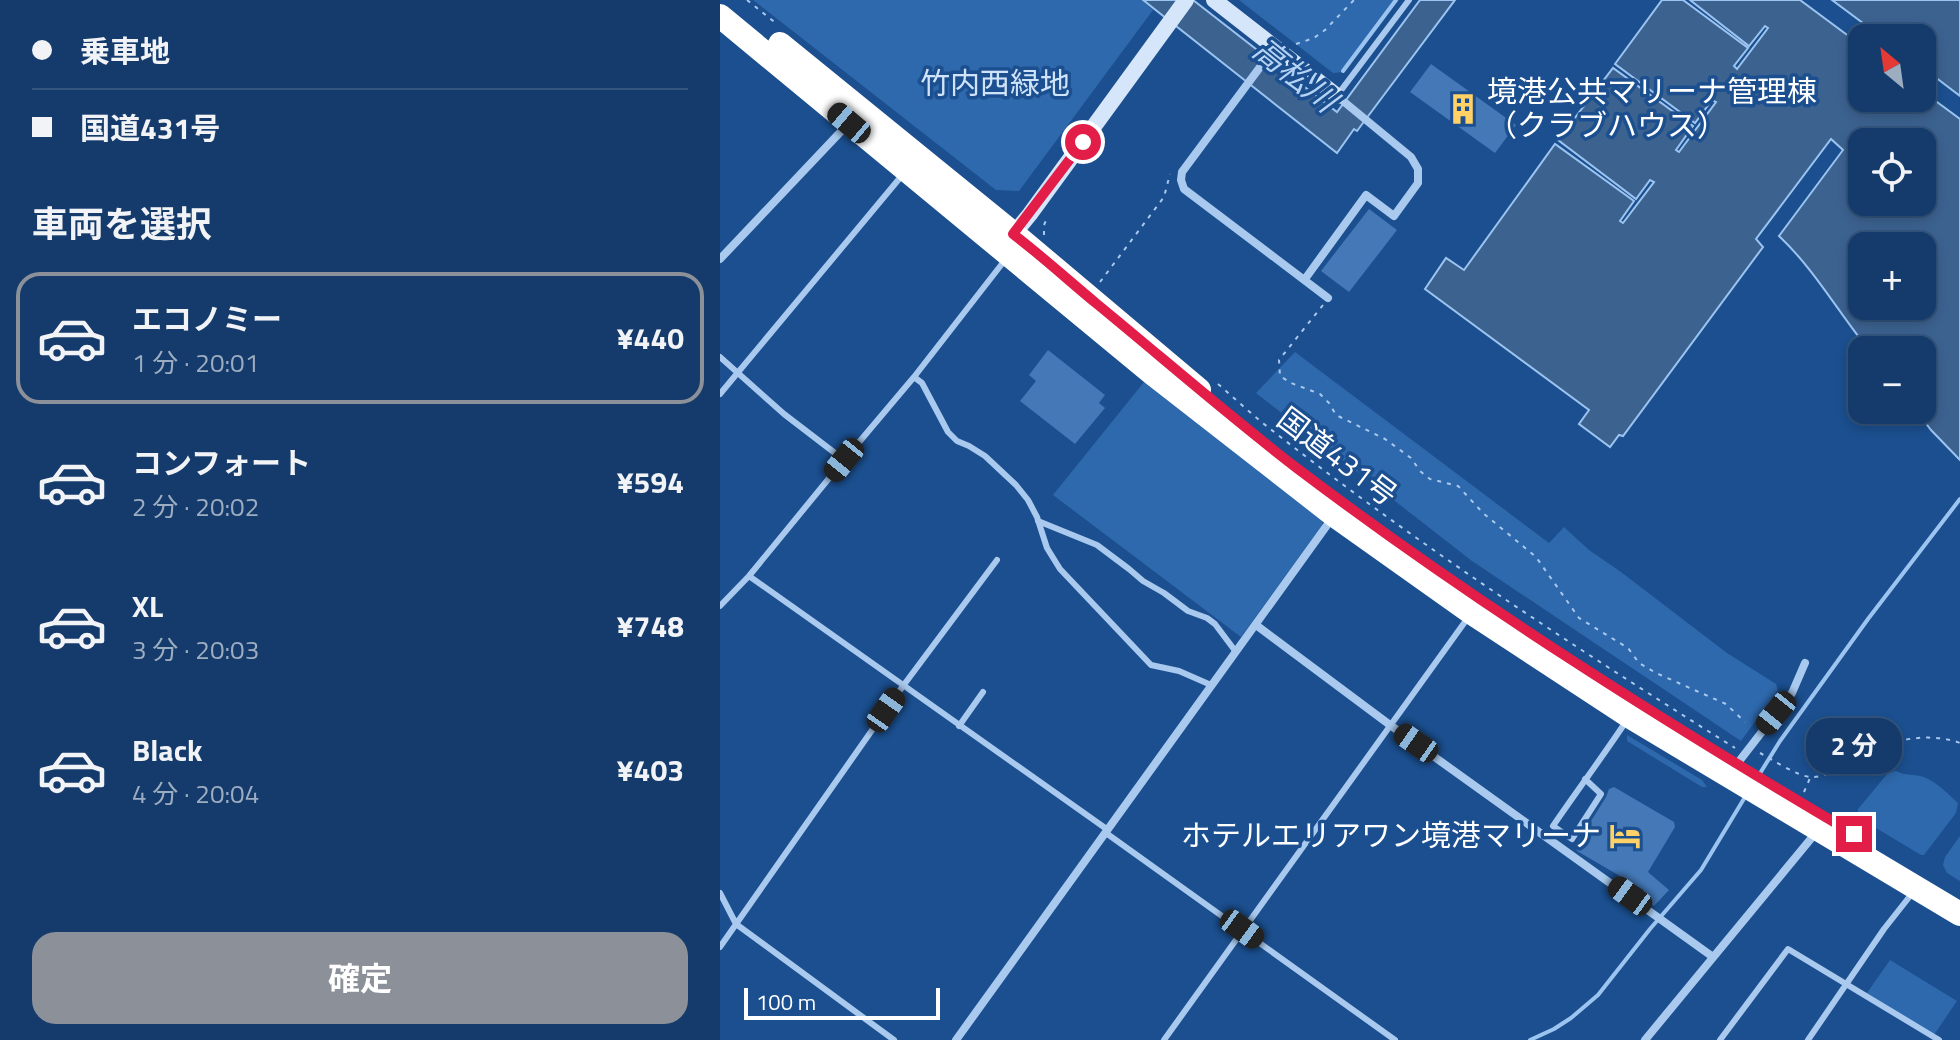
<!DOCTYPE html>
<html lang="ja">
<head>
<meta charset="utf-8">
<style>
	:root { --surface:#143b6b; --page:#214673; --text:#f1f3f6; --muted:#9dadc1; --line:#33557e; --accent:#8c9099 }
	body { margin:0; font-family:"Titillium Web","Noto Sans JP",sans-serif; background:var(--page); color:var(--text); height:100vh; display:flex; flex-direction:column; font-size:30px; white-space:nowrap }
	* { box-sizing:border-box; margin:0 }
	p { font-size:26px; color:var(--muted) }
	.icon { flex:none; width:44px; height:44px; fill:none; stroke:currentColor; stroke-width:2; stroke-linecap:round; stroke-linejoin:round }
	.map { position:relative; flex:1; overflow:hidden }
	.side { display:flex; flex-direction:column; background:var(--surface); width:720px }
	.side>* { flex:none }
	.top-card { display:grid; align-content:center; height:176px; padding:0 32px; background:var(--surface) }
	.needle { width:52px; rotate:331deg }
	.tools { position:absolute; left:1128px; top:24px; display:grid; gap:16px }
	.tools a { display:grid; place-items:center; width:88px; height:88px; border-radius:16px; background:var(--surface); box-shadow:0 4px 12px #0003,0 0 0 2px var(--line); font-size:40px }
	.scale { position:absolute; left:24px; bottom:20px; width:196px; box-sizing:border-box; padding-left:8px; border:4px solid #fff; border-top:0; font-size:22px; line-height:28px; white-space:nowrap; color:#fff; -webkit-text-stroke:6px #1b4f8f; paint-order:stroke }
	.end { position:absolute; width:36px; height:36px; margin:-18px; border:10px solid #e11d48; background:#fff; box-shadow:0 0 0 4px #fff }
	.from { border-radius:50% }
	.bubble { position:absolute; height:56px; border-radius:24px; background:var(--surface); box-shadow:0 4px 12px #0003,0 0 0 2px var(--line); font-size:26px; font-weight:700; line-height:56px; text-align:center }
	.car { position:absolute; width:24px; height:48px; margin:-24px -12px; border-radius:10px; box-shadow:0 0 6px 2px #0007; background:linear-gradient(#222 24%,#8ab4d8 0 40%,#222 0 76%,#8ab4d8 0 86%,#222 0) }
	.top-card b { display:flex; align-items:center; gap:28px; height:76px; font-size:30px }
	.top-card b+b { border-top:2px solid var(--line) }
	.top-card i { width:20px; height:20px; background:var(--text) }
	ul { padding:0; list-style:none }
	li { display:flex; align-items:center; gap:24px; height:132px; margin:0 16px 12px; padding:0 16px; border:4px solid transparent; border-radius:24px }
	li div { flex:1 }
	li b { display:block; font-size:30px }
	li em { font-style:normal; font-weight:700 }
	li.current { border-color:var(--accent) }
	li>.icon { width:72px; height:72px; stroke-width:1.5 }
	h2 { padding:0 32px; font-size:36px; line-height:96px }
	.button { display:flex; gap:16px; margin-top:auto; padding:16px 32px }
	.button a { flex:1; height:92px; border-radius:24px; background:var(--accent); color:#fff; font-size:32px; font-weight:700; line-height:92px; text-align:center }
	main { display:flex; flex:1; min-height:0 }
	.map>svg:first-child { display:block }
</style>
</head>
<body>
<main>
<section class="side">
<div class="top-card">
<b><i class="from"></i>乗車地</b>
<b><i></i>国道431号</b>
</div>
<h2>車両を選択</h2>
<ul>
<li class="current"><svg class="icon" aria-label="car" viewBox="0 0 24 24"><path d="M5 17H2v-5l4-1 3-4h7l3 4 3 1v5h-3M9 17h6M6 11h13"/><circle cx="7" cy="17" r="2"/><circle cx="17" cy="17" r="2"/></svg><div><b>エコノミー</b><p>1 分 · 20:01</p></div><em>¥440</em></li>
<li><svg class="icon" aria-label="car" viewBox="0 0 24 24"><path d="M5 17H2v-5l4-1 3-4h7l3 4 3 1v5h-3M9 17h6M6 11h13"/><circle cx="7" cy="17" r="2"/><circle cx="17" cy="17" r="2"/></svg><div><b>コンフォート</b><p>2 分 · 20:02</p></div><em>¥594</em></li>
<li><svg class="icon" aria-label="car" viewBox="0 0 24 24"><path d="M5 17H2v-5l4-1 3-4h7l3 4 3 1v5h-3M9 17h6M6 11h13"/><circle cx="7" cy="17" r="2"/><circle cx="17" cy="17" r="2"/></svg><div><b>XL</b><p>3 分 · 20:03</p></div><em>¥748</em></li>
<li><svg class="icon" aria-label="car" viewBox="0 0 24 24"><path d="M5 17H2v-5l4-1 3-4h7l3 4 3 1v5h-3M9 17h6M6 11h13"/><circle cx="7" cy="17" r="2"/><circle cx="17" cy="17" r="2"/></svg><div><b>Black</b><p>4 分 · 20:04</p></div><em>¥403</em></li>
</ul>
<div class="button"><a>確定</a></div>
</section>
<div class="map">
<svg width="1240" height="1040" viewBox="0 0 1240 1040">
	<rect width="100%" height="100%" fill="#1b4f8f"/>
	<path fill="#2e69ad" d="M33,0H421L433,10L299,191L276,190Z
		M519,0H679L625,72L613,73Z
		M575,352L829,543L844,527L869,550L901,572L1007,653L1056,684L1058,690L1021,741L752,561L536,393Z
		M424,382L603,520L602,525L521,637L333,495Z
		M907,735L982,780L987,787H982L907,741Z
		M1176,771C1185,776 1194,774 1204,777C1217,782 1228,794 1238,803L1236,813L1204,855H1201L1141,819L1138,815V809L1168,773Z
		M1240,836V881L1227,873L1223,865L1225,857Z
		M1170,960L1237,1001L1214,1035L1147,993Z"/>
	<path fill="#3c6290" stroke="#9cc4f0" stroke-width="2" fill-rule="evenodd" d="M423,0H473L617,112L700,0H735L637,131L634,129L617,153Z
		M942,0H963L1028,48L1014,66L1017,69L1048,28L1045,26L1029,46L970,0H1080L1142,46V98H1202V91L1240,119V460L1211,430L1196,410H1202V350H1149C1118,312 1095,270 1059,236L1123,150L1111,139L1036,239L1043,247L903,436L899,435L890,447L859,424L869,410L705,289L726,258L744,270L835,144L914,201L900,221L903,223L934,182L930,180L916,199L838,140L893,68L973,126L956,150L959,152L996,102L992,100L975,123L895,64ZM1202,142V202H1142V142ZM1142,246H1202V306H1142Z
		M1112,0H1240V96L1202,67V38H1163Z"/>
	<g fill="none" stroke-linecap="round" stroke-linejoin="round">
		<path stroke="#9cc4f0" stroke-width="4" d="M623,71L676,0
			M1034,783L1060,741L1148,619L1240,499
			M810,1040L834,1029L851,1018L878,995L930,929L981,870L1025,797"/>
	</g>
	<path fill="#4478b7" d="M711,64L796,125L775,153L690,92Z
		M649,209L677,230L629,292L601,271Z
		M328,350L385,395L379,403L385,408L355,444L300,401L316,381L309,375Z
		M894,787L954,822L955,827L928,872L949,890L934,906L919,895L924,890L857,851L856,845L886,797L889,789Z"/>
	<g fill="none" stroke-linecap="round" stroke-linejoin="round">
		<path stroke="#a9c9ee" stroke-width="2" stroke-dasharray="4 6" stroke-linecap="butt" d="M27,0L58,25
			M576,44L594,38L605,30L634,0
			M324,235V225L327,218
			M380,282L444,197L450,174
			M603,305L559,360L560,376L571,383L600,394L609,403L616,415L665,439L691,458L700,471L710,479L738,486L763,513L816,557L859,618L908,648L919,663L936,673L1006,704L1025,722
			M498,384C513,397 528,411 544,424C693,542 854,647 1015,748
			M1040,753C1051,759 1079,777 1091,777C1110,778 1136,756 1154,749C1179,738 1214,733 1240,743
			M1084,792L1090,778"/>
		<path stroke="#a9c9ee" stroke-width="6" d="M619,93L689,0
			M0,357L64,414L124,460
			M194,377L202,383L228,432L237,441L249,446L265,456L296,485L308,500L317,517L327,548L340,569L431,665L459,671L491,685
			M0,394L184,173
			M318,521L377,545L409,569L423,581L444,593L468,611L487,618L495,624L516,652
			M29,576L388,830
			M0,606L29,576L124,460L194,377L285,260
			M239,726L263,692
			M865,779L881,794L852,839L833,826C857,791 883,756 907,720
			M386,833L675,1040
			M0,893L16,924L174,1040
			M0,947L183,686L277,560
			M444,1040L747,619
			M1000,1040L1068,949L1219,1040
			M1088,1040L1164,929L1194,891"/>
		<path stroke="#a9c9ee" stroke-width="8" d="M555,47L462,172L461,180L464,189L608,298
			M0,259L128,124
			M585,279L646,195L674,216L698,183V169L691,157L617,96
			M536,625L670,725L993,957
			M1017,764L1072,693L1085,663
			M236,1040L623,503
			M925,1040L1108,818"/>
		<path stroke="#d6e6fa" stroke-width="16" d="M494,0L617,96
			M288,241L310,214L466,0"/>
		<path stroke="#fff" stroke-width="24" d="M0,16L432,373L614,515L752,613L909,716L1240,914
			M60,44L301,240L479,390"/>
	</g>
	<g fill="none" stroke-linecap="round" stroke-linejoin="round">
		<path stroke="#e11d48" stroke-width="10" d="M363,142L293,234C322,256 349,281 377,304C444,359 509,416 578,469C755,603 943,721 1134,834"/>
	</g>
	<defs>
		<symbol id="building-bare" viewBox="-9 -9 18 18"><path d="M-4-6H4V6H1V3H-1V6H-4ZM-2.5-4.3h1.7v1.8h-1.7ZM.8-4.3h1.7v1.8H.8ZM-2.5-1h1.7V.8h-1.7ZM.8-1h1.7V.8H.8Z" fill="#ffd166" stroke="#1b4f8f" stroke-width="2.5" paint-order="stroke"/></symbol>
		<symbol id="hotel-bare" viewBox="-9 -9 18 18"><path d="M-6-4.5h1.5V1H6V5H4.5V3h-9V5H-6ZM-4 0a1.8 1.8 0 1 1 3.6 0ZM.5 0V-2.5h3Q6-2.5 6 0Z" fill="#ffd166" stroke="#1b4f8f" stroke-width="2.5" paint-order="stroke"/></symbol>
	</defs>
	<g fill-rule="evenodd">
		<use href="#building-bare" x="721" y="87" width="44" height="44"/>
		<use href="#hotel-bare" x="883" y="814" width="44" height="44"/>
	</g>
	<g text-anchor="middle" stroke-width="7" stroke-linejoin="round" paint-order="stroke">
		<g font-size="30" fill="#cfe3fa" stroke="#1b4f8f">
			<text x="275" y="94">竹内西緑地</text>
		</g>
		<g font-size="30" fill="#fff" stroke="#1b4f8f" text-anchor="start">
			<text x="767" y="102">境港公共マリーナ管理棟<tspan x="767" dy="34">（クラブハウス）</tspan></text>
			<text x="881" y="846" text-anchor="end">ホテルエリアワン境港マリーナ</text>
		</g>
		<g font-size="30" fill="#fff" stroke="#1b4f8f">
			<text transform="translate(617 457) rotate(37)" y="10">国道431号</text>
		</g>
		<g font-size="32" font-style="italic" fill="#b5d3f5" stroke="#1b4f8f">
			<text transform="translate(575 75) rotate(39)" y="11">高松川</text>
		</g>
	</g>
</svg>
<div class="tools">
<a><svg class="needle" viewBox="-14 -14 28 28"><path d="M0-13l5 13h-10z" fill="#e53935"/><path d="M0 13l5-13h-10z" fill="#9dadc1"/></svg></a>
<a><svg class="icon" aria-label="locate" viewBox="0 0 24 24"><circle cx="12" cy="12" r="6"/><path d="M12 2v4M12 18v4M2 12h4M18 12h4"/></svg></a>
<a>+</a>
<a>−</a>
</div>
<div class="scale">100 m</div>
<i class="end from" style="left:363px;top:142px"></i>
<i class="end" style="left:1134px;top:834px"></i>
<div class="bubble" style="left:1086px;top:718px;width:96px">2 分</div>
<i class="car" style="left:129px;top:123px;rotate:310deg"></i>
<i class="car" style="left:124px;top:460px;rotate:219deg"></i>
<i class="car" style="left:166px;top:710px;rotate:35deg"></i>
<i class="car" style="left:1056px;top:713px;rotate:219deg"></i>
<i class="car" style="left:696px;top:743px;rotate:305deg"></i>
<i class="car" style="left:910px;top:896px;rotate:306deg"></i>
<i class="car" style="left:522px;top:929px;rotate:126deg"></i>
</div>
</main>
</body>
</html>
